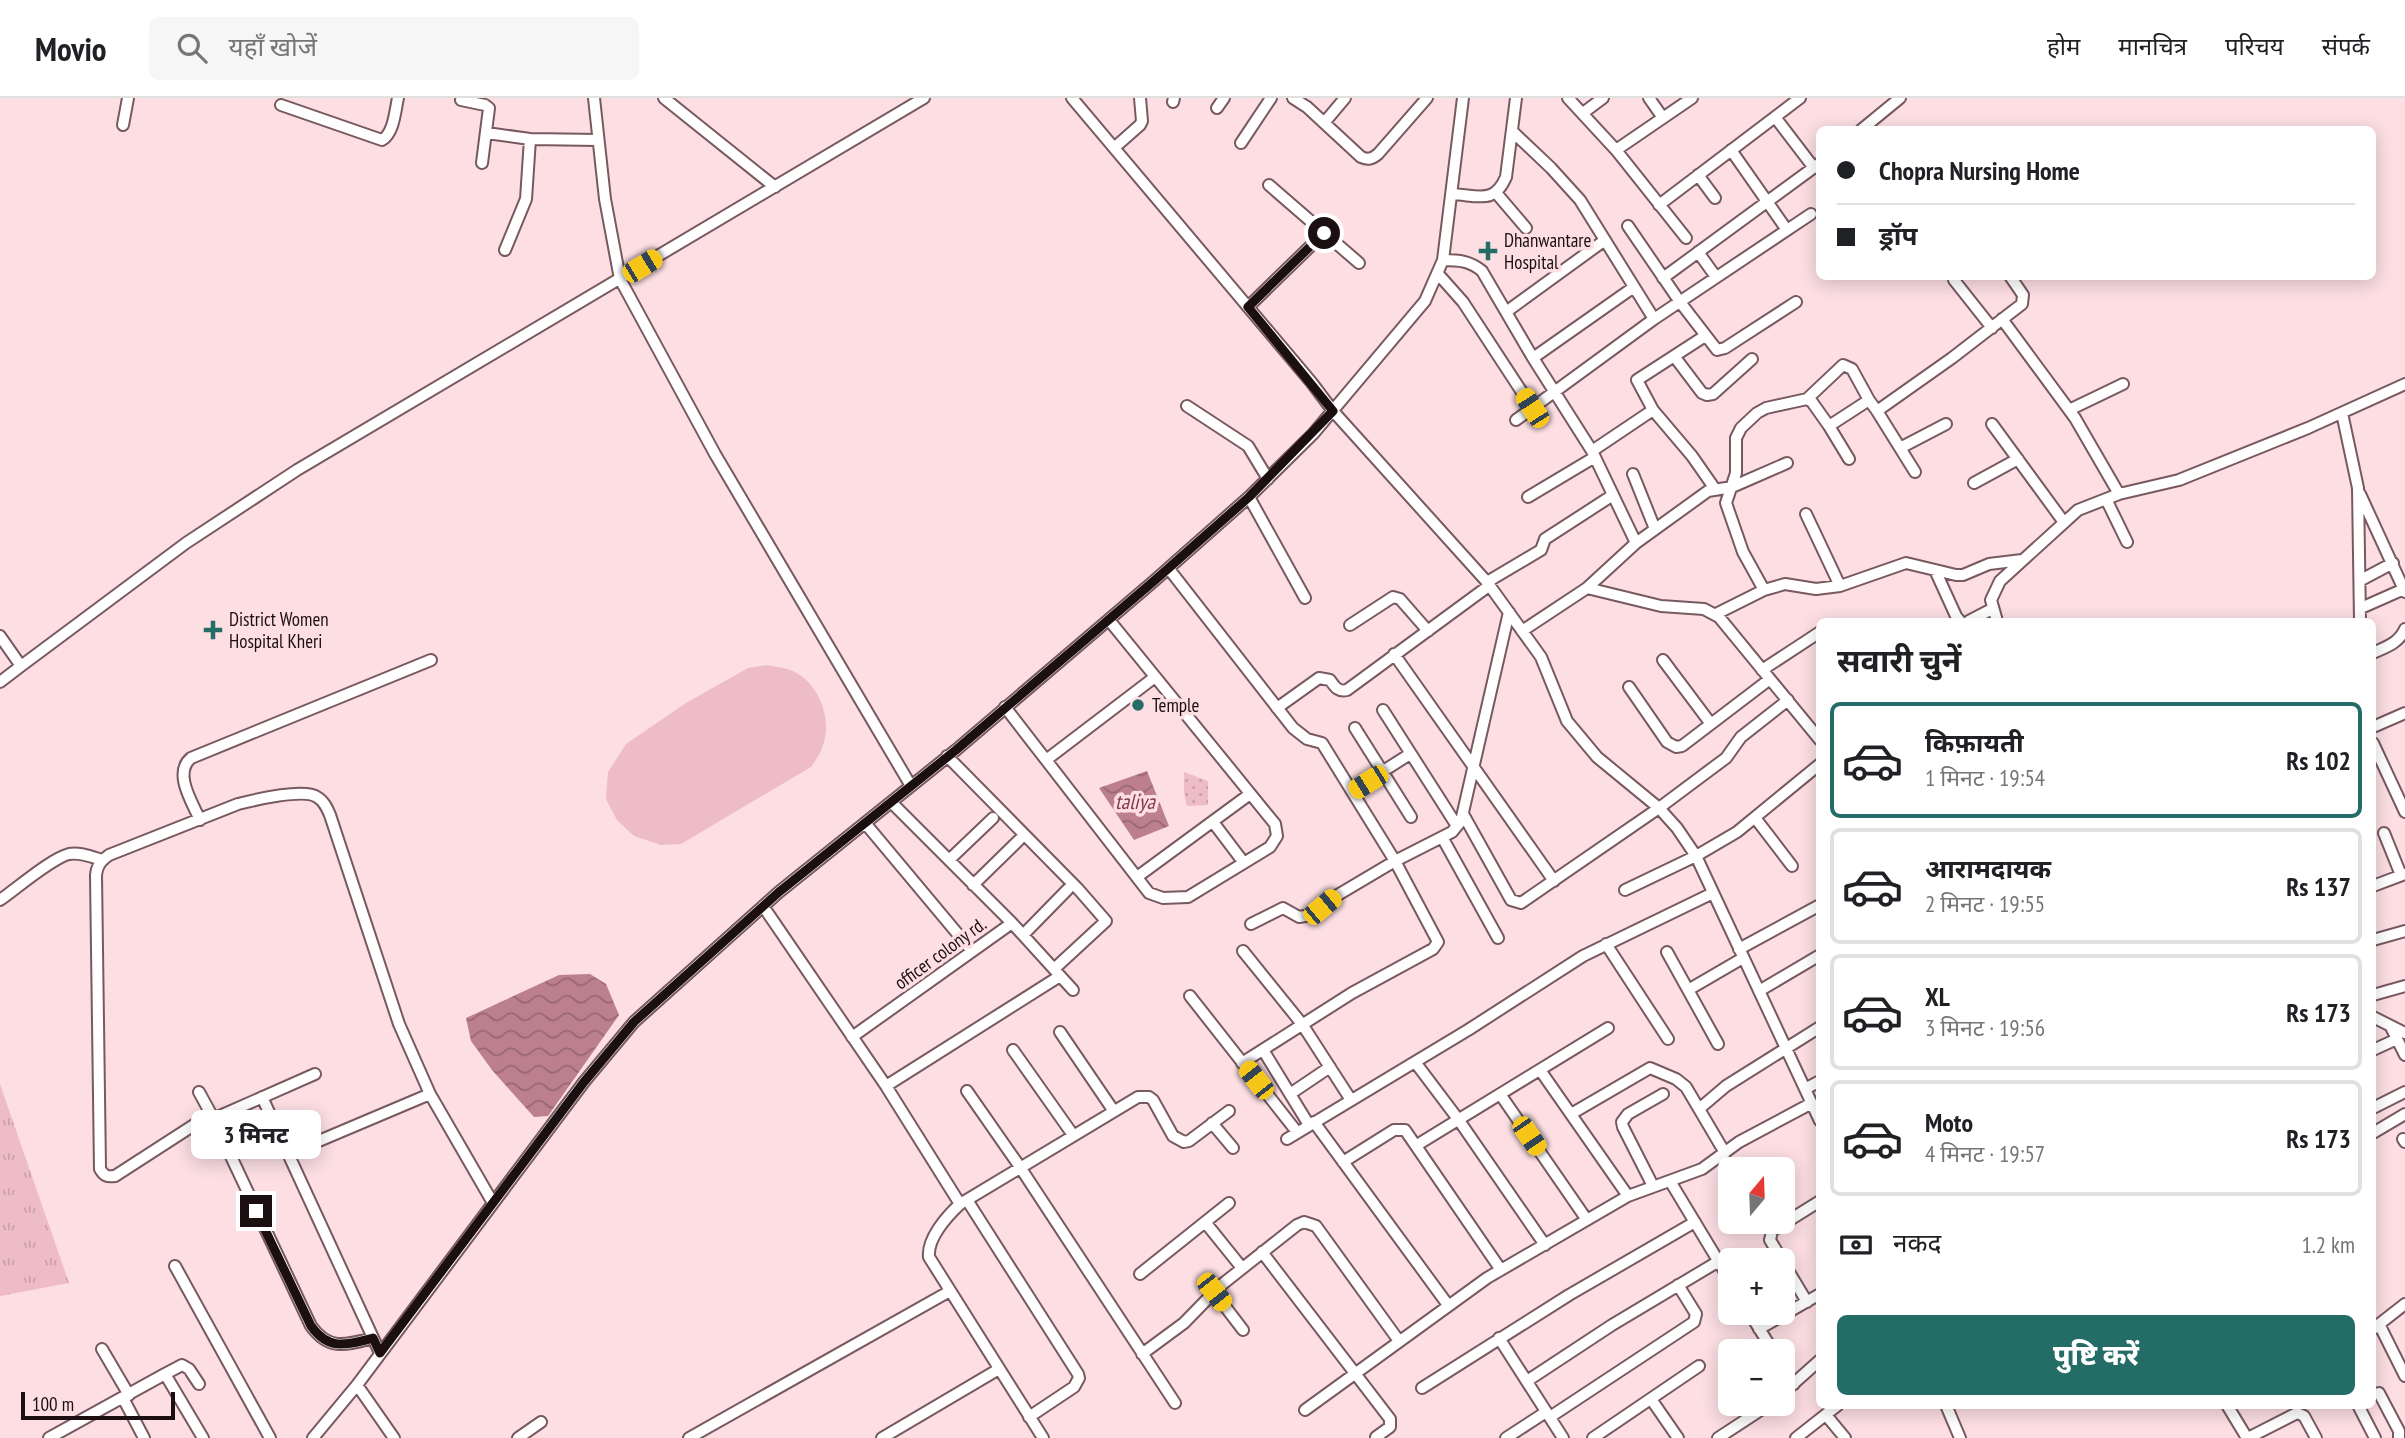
<!DOCTYPE html>
<html lang="hi">
<head>
<meta charset="utf-8">
<style>
	:root { --surface:#fff; --page:#f6f6f6; --text:#202124; --muted:#757577; --line:#e0e0e0; --accent:#246d66 }
	body { margin:0; font-family:"PT Sans Narrow","Noto Sans Devanagari",sans-serif; background:var(--page); color:var(--text); height:100vh; display:flex; flex-direction:column; font-size:26px; white-space:nowrap }
	* { box-sizing:border-box; margin:0 }
	p { font-size:23px; color:var(--muted) }
	.icon { flex:none; width:38px; height:38px; fill:none; stroke:currentColor; stroke-width:2; stroke-linecap:round; stroke-linejoin:round }
	.map { position:relative; flex:1; overflow:hidden }
	.details { position:absolute; left:1816px; top:520px; width:560px; height:791px; display:flex; flex-direction:column; background:var(--surface); border-radius:10px; box-shadow:0 4px 18px #0003 }
	.details>* { flex:none }
	.hud { position:absolute; left:1816px; top:28px; width:560px; height:154px; border-radius:10px; box-shadow:0 4px 18px #0003; display:grid; align-content:center; height:154px; padding:0 21px; background:var(--surface) }
	.needle { width:46px; rotate:19deg }
	.tools { position:absolute; left:1718px; top:1059px; display:grid; gap:14px }
	.tools a { display:grid; place-items:center; width:77px; height:77px; border-radius:10px; background:var(--surface); box-shadow:0 4px 18px #0003; font-size:35px }
	.scale { position:absolute; left:21px; bottom:18px; width:154px; box-sizing:border-box; padding-left:7px; border:4px solid #1b0f11; border-top:0; font-size:19px; line-height:24px; white-space:nowrap; color:#1b0f11; -webkit-text-stroke:5px #fcdee3; paint-order:stroke }
	.end { position:absolute; width:32px; height:32px; margin:-16px; border:9px solid #1b0f11; background:#fff; box-shadow:0 0 0 4px #fff }
	.from { border-radius:50% }
	.bubble { position:absolute; height:49px; border-radius:10px; background:var(--surface); box-shadow:0 4px 18px #0003; font-size:23px; font-weight:800; line-height:49px; text-align:center }
	.car { position:absolute; width:21px; height:42px; margin:-21px -10px; border-radius:9px; box-shadow:0 0 5px 2px #0007; background:linear-gradient(#f5c518 24%,#345 0 40%,#f5c518 0 76%,#345 0 86%,#f5c518 0) }
	.hud b { display:flex; align-items:center; gap:24px; height:66px; font-size:26px }
	.hud b+b { border-top:2px solid var(--line) }
	.hud i { width:18px; height:18px; background:var(--text) }
	ul { padding:0; list-style:none }
	li { display:flex; align-items:center; gap:21px; height:116px; margin:0 14px 10px; padding:0 7px; border:4px solid var(--line); border-radius:10px }
	li div { flex:1 }
	li b { display:block; font-size:26px }
	li em { font-style:normal; font-weight:800 }
	li.active { border-color:var(--accent) }
	li>.icon { width:63px; height:63px; stroke-width:1.5 }
	h2 { padding:0 21px; font-size:32px; line-height:84px }
	.pay { display:flex; align-items:center; gap:18px; height:77px; padding:0 21px; font-size:26px }
	.pay p { margin-inline-start:auto }
	.cta { display:flex; gap:14px; margin-top:auto; padding:14px 21px }
	.cta a { flex:1; height:80px; border-radius:10px; background:var(--accent); color:#fff; font-size:28px; font-weight:800; line-height:80px; text-align:center }
	header { display:flex; align-items:center; gap:42px; box-sizing:border-box; height:98px; padding:0 35px; background:var(--surface); border-bottom:2px solid var(--line) }
	header strong { font-size:33px }
	nav { display:flex; gap:38px; margin-inline-start:auto; font-size:24px }
	.search { width:490px; height:63px; background:var(--page); display:flex; align-items:center; gap:18px; box-sizing:border-box; padding:0 24px; border-radius:10px; color:var(--muted); font-size:26px }
	.map>svg:first-child { display:block }
</style>
</head>
<body>
<header>
<strong>Movio</strong>
<div class="search"><svg class="icon" aria-label="search" viewBox="0 0 24 24"><circle cx="10" cy="10" r="6"/><path d="M15 15l6 6"/></svg>यहाँ खोजें</div>
<nav><a>होम</a><a>मानचित्र</a><a>परिचय</a><a>संपर्क</a></nav>
</header>
<div class="map">
<svg width="2405" height="1340" viewBox="0 0 2405 1340">
	<defs>
		<pattern id="grass-tufts" width="24" height="20" patternUnits="userSpaceOnUse" patternTransform="scale(1.75)"><rect width="24" height="20" fill="#eebcc6"/><path d="M3 7l-1-3M5 7V3M7 7l1-3M15 17l-1-3M17 17v-4M19 17l1-3" fill="none" stroke="#cca0a9"/></pattern>
		<pattern id="park-dots" width="8" height="8" patternUnits="userSpaceOnUse" patternTransform="scale(1.75)"><rect width="8" height="8" fill="#eebcc6"/><path d="M2 2h.1M6 6h.1" fill="none" stroke="#cca0a9" stroke-width="1.8" stroke-linecap="round"/></pattern>
		<pattern id="water-waves" width="16" height="10" patternUnits="userSpaceOnUse" patternTransform="scale(1.75)"><rect width="16" height="10" fill="#bc808d"/><path d="M0 5q4-4 8 0t8 0" fill="none" stroke="#986772"/></pattern>
	</defs>
	<rect width="100%" height="100%" fill="#fcdee3"/>
	<path fill="url(#grass-tufts)" d="M0,986L69,1185L0,1198Z"/>
	<path fill="url(#park-dots)" d="M1184,674L1208,683V707L1187,708L1184,694Z"/>
	<path fill="#eebcc6" d="M768,567C775,569 783,569 790,572C818,582 834,622 822,650C820,656 815,663 811,669L681,746L661,747L634,738L617,722L606,701L608,674L626,646L686,605L748,570Z"/>
	<path fill="url(#water-waves)" d="M1147,673L1169,728L1134,742L1099,690Z
		M590,876L606,886L619,917L548,1018L534,1019L492,972L471,943L466,920L559,877Z"/>
	<g fill="none" stroke-linecap="round" stroke-linejoin="round">
		<defs>
			<path id="minor" d="M594,0L605,101L620,181L715,356L911,688
				M664,0L775,89
				M1072,0L1312,285L1333,313L1487,484L1541,559L1567,623L1597,659L1659,710L1677,730L1696,758L1820,1023
				M1293,0L1307,9L1361,59C1368,62 1372,61 1378,56L1427,0
				M1568,0L1616,52L1686,140
				M1649,0L1663,20
				M461,2L485,7L489,10L482,65
				M1173,4L1174,0
				M281,7L382,42C394,35 395,13 398,0
				M1217,10L1224,0
				M1583,15L1603,0
				M1775,19L1814,70
				M1324,25L1345,0
				M123,27L128,0
				M1861,32L1900,0
				M1512,33L1551,70L1580,102L1654,221L1516,322
				M487,35L530,41L598,42
				M1241,45L1271,0
				M1114,50L1140,27L1142,23L1140,0
				M1616,52L1692,0
				M1731,52L1787,132
				M1698,77L1715,100
				M1269,87L1359,165
				M1451,96C1478,97 1494,107 1506,79L1516,0
				M1497,96L1526,130
				M1659,107L1800,0
				M1628,128L1680,204L1717,252L1725,250L1796,204
				M505,152L526,101L530,41
				M1698,154L1716,179
				M1443,162C1459,162 1470,163 1482,173L1533,260L1592,353L1636,445
				M1439,177L1463,204L1533,311
				M1663,180L1820,65
				M1954,182L1992,230
				M1248,209L1324,135
				M1506,214L1605,142
				M1654,221L1811,116
				M2002,221L2075,320L2119,396
				M1705,238L1637,282L1653,312L1692,358L1715,391
				M1674,258L1702,295L1707,297L1713,296L1752,261
				M1533,260L1634,189
				M1807,301L1843,267L1852,271L1869,302
				M1187,308L1248,348L1268,381
				M2069,312L2123,286
				M1877,313L1915,374
				M2342,315L2358,390L2360,523
				M1992,326L2063,423
				M1829,328L1849,361
				M1900,350L1946,326
				M1592,353L1653,312
				M1633,376L1655,431
				M1974,385L2018,361
				M2360,396L2405,494
				M1249,399L1305,500
				M1528,399L1595,359
				M2106,401L2127,444
				M1806,416L1840,488
				M1169,471L1293,630L1307,641L1322,645L1395,763L1452,734L1461,723L1509,514
				M1935,472L1956,518L1960,523
				M2361,482L2393,465
				M1487,484L1541,452L1545,441L1613,397
				M1587,490L1636,445L1708,393L1732,389L1787,365
				M1764,492L1785,486L1816,491L1840,488L1906,465L1956,477H1963L1989,466L2022,462
				M2361,510L2404,491
				M1716,516L1764,492L1743,454L1726,405L1736,375V340L1741,330L1757,315L1766,310L1807,301L1812,304L1829,328L1869,302L1877,313L1952,260L2022,206L2023,197L2010,178
				M1969,523L1992,511
				M1997,523L1991,502L2000,483L2078,412L2119,396L2179,382L2308,330L2405,286
				M1350,527L1393,499L1400,501L1428,533
				M1522,533L1587,490L1661,508L1704,511L1719,519L1820,642
				M0,538L21,568L0,584
				M2373,555C2386,549 2399,545 2405,531
				M1394,556L1554,783
				M1663,562L1711,626
				M21,568L186,445L297,372L924,0
				M1762,572L1820,534
				M1629,589L1667,644L1676,649L1682,648L1770,581
				M1005,609L1149,795L1163,800L1188,799L1270,749L1277,738L1275,726L1109,522
				M1277,610L1319,580L1330,582C1335,589 1338,594 1347,592L1490,487
				M1383,612L1457,728
				M2373,629L2405,615
				M1355,630L1411,719
				M2373,645L2405,714
				M947,658L1079,792L1106,823L1054,871
				M1046,662L1155,579
				M1352,693L1410,656
				M1463,716L1511,802L1521,805L1659,710L1726,660L1741,639L1788,602
				M1756,721L1792,768
				M200,722C192,704 173,675 191,660L431,562
				M1213,724L1244,765
				M865,725L972,853
				M2384,735L2401,777
				M1442,739L1498,840
				M949,762L993,720
				M1137,779L1250,696
				M973,787L1019,742
				M2373,788L2405,776
				M1625,792L1696,758L1737,734L1820,666
				M0,802C16,791 52,760 69,756C80,754 92,759 102,762
				M763,808L886,988L960,1106C946,1119 927,1141 929,1159L1043,1340
				M1012,825L1073,892
				M1023,837L1068,791
				M2373,842L2405,833
				M1606,846L1668,941
				M1739,851L1820,807
				M1243,853L1302,926L1351,1002
				M1667,854L1718,946
				M1688,892L1743,860
				M1759,893L1820,857
				M2373,897L2405,888
				M1190,898L1297,1034
				M2373,919L2405,935
				M2391,929L2405,957
				M1060,934L1113,1012
				M852,939L1012,825L891,704
				M1013,952L1073,1037
				M1263,952L1309,1027
				M2373,952L2397,941
				M1415,964L1458,1021L1545,1147
				M1242,965L1352,895L1433,851L1438,844L1395,763L1336,798L1311,817L1299,819L1283,810L1251,826
				M1540,972L1628,1098
				M886,988L1060,878
				M1805,991L1820,983
				M967,993L1020,1069L1175,1305
				M199,994L211,1016
				M1290,996L1330,969
				M1500,996L1587,1122
				M262,999L380,1255
				M2373,1010L2405,994
				M1699,1011L1726,988L1820,929
				M1571,1016L1650,970L1676,981L1686,989L1725,1055
				M213,1021L315,976
				M1314,1024L1448,1207
				M1212,1025L1233,1050
				M2373,1035L2405,1016
				M1287,1041L1468,932L1583,858L1713,795
				M2403,1041L2405,1044
				M1417,1047L1608,930
				M288,1056L430,996L493,1105
				M1343,1064L1394,1032H1405L1501,1172
				M1670,1083L1731,1184
				M1653,1088L1623,1029L1622,1024L1628,1016L1663,996
				M967,1102L1078,1276L1079,1280L1074,1289L1029,1319
				M960,1106L1138,999H1149L1153,1002L1173,1038L1184,1044L1189,1043L1229,1013
				M1205,1124L1242,1170
				M1262,1154L1390,1321V1329L1376,1339
				M1782,1162L1770,1142L1772,1133L1820,1103
				M1783,1164L1807,1204
				M175,1168L270,1340
				M1140,1176L1229,1105
				M1214,1194L1243,1232
				M1749,1214L1773,1253
				M2379,1226L2405,1278
				M1759,1231L1820,1196
				M2373,1231L2405,1206
				M373,1240C346,1247 329,1253 311,1228L211,1016L115,1078C107,1079 104,1078 100,1071L96,777C97,767 101,763 109,757L238,706C254,702 304,690 317,699C324,703 327,710 330,717L399,926L430,996
				M1499,1240L1563,1340
				M102,1251L129,1297
				M1142,1256L1184,1225L1220,1188L1297,1127L1304,1124L1316,1128L1399,1243
				M1783,1269L1794,1286
				M165,1276L182,1267L189,1271L199,1286
				M1729,1276L1731,1280
				M1527,1283L1612,1227L1719,1163
				M357,1287L394,1340
				M1422,1290L1569,1197L1695,1124
				M1783,1295L1820,1262
				M2379,1295L2399,1333V1340
				M123,1300L144,1340
				M1651,1301L1678,1340
				M1946,1307L1960,1340
				M2227,1307L2247,1340
				M2358,1307L2375,1340
				M1305,1312L1487,1180L1628,1098L1702,1071L1739,1044L1812,1005
				M1826,1317L1845,1340
				M1550,1319L1694,1224L1696,1216L1678,1187
				M49,1340L165,1276L203,1340
				M313,1340L357,1287L584,984L634,924L779,794L956,652L1154,483L1249,399L1313,336L1425,203L1443,162L1463,0
				M518,1340L541,1324
				M689,1340L950,1193
				M882,1340L999,1271
				M1506,1340L1546,1314
				M1593,1340L1699,1268
				M1718,1340L1770,1306
				M1796,1340L1838,1307
				M2248,1340L2297,1315L2304,1318L2316,1340"/>
		</defs>
		<use href="#minor" stroke="#78595f" stroke-width="14"/>
		<use href="#minor" stroke="#fff" stroke-width="10"/>
	</g>
	<g fill="none" stroke-linecap="round" stroke-linejoin="round">
		<path stroke="#1b0f11" stroke-width="9" d="M256,1113L311,1228C329,1253 346,1247 373,1240L380,1255L584,984L634,924L779,794L956,652L1154,483L1249,399L1333,313L1248,209L1324,135"/>
	</g>
	<g fill="#246d66" stroke="#fcdee3" stroke-width="2.5">
		<path d="M1484.5 142.5h7v7h7v7h-7v7h-7v-7h-7v-7h7z"/>
		<path d="M209.5 521.5h7v7h7v7h-7v7h-7v-7h-7v-7h7z"/>
		<circle cx="1138" cy="607" r="7"/>
	</g>
	<g text-anchor="middle" stroke-width="7" stroke-linejoin="round" paint-order="stroke">
		<g font-size="19" fill="#1b0f11" stroke="#fcdee3" text-anchor="start">
			<text x="1504" y="149">Dhanwantare<tspan x="1504" dy="22">Hospital</tspan></text>
			<text x="229" y="528">District Women<tspan x="229" dy="22">Hospital Kheri</tspan></text>
			<text x="1152" y="614">Temple</text>
		</g>
		<g font-size="19" fill="#1b0f11" stroke="#fcdee3">
			<text transform="translate(940 855) rotate(-36)" y="7">officer colony rd.</text>
		</g>
		<g font-size="21" font-style="italic" fill="#863a4e" stroke="#fcdee3">
			<text x="1135" y="711">taliya</text>
		</g>
	</g>
</svg>
<div class="tools">
<a><svg class="needle" viewBox="-14 -14 28 28"><path d="M0-13l5 13h-10z" fill="#e53935"/><path d="M0 13l5-13h-10z" fill="#757577"/></svg></a>
<a>+</a>
<a>−</a>
</div>
<div class="scale">100 m</div>
<i class="end from" style="left:1324px;top:135px"></i>
<i class="end" style="left:256px;top:1113px"></i>
<div class="bubble" style="left:191px;top:1012px;width:130px">3 मिनट</div>
<i class="car" style="left:642px;top:168px;rotate:59deg"></i>
<i class="car" style="left:1532px;top:310px;rotate:327deg"></i>
<i class="car" style="left:1368px;top:684px;rotate:238deg"></i>
<i class="car" style="left:1322px;top:809px;rotate:50deg"></i>
<i class="car" style="left:1256px;top:982px;rotate:322deg"></i>
<i class="car" style="left:1529px;top:1038px;rotate:146deg"></i>
<i class="car" style="left:1214px;top:1194px;rotate:142deg"></i>
<div class="hud">
<b><i class="from"></i>Chopra Nursing Home</b>
<b><i></i>ड्रॉप</b>
</div>
<section class="details">
<h2>सवारी चुनें</h2>
<ul>
<li class="active"><svg class="icon" aria-label="car" viewBox="0 0 24 24"><path d="M5 17H2v-5l4-1 3-4h7l3 4 3 1v5h-3M9 17h6M6 11h13"/><circle cx="7" cy="17" r="2"/><circle cx="17" cy="17" r="2"/></svg><div><b>किफ़ायती</b><p>1 मिनट · 19:54</p></div><em>Rs 102</em></li>
<li><svg class="icon" aria-label="car" viewBox="0 0 24 24"><path d="M5 17H2v-5l4-1 3-4h7l3 4 3 1v5h-3M9 17h6M6 11h13"/><circle cx="7" cy="17" r="2"/><circle cx="17" cy="17" r="2"/></svg><div><b>आरामदायक</b><p>2 मिनट · 19:55</p></div><em>Rs 137</em></li>
<li><svg class="icon" aria-label="car" viewBox="0 0 24 24"><path d="M5 17H2v-5l4-1 3-4h7l3 4 3 1v5h-3M9 17h6M6 11h13"/><circle cx="7" cy="17" r="2"/><circle cx="17" cy="17" r="2"/></svg><div><b>XL</b><p>3 मिनट · 19:56</p></div><em>Rs 173</em></li>
<li><svg class="icon" aria-label="car" viewBox="0 0 24 24"><path d="M5 17H2v-5l4-1 3-4h7l3 4 3 1v5h-3M9 17h6M6 11h13"/><circle cx="7" cy="17" r="2"/><circle cx="17" cy="17" r="2"/></svg><div><b>Moto</b><p>4 मिनट · 19:57</p></div><em>Rs 173</em></li>
</ul>
<div class="pay"><svg class="icon" aria-label="cash" viewBox="0 0 24 24"><path d="M3 7h18v10H3z"/><circle cx="12" cy="12" r="2"/></svg>नकद<p>1.2 km</p></div>
<div class="cta"><a>पुष्टि करें</a></div>
</section>
</div>
</body>
</html>
